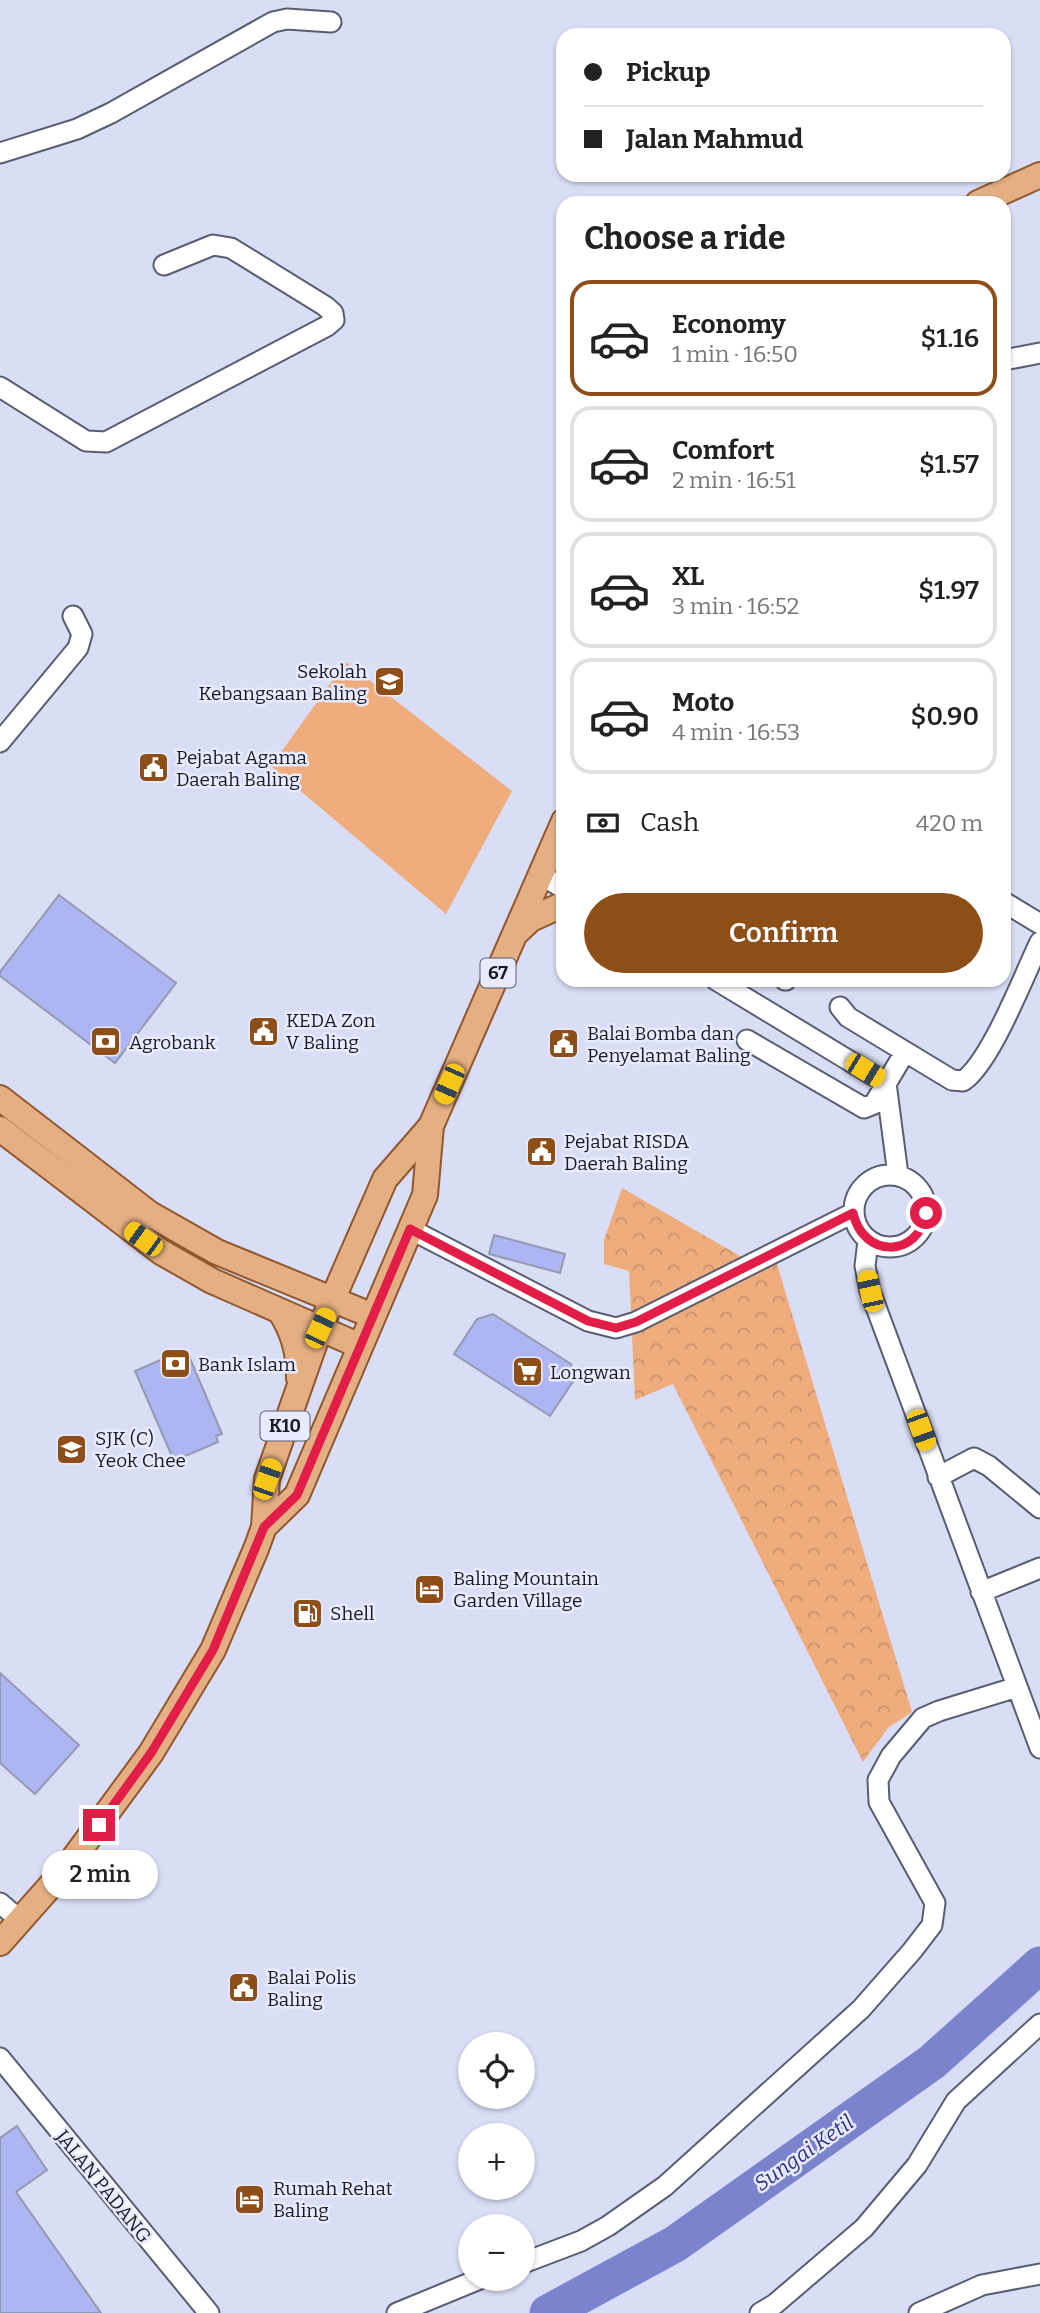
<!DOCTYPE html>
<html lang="en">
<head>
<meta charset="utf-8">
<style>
	:root { --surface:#fff; --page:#f6f6f6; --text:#222; --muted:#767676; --line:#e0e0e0; --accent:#8e4e18 }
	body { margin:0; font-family:Bitter,serif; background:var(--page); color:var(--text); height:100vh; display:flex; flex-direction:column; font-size:26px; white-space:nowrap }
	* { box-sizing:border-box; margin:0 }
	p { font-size:23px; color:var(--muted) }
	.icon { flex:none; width:38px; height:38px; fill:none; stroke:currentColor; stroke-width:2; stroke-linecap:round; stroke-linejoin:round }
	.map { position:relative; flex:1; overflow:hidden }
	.side { position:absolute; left:556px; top:196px; width:455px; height:791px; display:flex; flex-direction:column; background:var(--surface); border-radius:21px; box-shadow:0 2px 5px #0004 }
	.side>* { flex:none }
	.top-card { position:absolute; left:556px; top:28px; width:455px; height:154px; border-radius:21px; box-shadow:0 2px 5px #0004; display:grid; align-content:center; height:154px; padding:0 28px; background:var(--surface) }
	.controls { position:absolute; left:458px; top:2032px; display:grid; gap:14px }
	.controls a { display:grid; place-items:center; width:77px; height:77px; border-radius:50%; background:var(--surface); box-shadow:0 2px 5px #0004; font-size:35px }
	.end { position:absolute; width:32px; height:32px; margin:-16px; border:9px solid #e11d48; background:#fff; box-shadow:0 0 0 4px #fff }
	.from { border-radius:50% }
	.bubble { position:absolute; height:49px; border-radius:24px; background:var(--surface); box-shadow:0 2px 5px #0004; font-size:23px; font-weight:600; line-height:49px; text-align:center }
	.car { position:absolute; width:21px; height:42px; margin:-21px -10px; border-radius:9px; box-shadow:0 0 5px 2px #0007; background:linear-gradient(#f5c518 24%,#345 0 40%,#f5c518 0 76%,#345 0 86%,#f5c518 0) }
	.top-card b { display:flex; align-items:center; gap:24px; height:66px; font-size:26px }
	.top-card b+b { border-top:2px solid var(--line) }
	.top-card i { width:18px; height:18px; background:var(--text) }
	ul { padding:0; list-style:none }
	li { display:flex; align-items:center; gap:21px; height:116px; margin:0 14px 10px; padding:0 14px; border:4px solid var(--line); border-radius:21px }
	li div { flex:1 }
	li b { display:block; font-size:26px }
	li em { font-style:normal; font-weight:600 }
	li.selected { border-color:var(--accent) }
	li>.icon { width:63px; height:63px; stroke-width:1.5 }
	h2 { padding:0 28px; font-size:32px; line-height:84px }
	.pay { display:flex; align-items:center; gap:18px; height:77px; padding:0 28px; font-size:26px }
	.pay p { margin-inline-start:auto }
	.button { display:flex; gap:14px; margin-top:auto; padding:14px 28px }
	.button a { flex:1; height:80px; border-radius:42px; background:var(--accent); color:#fff; font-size:28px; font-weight:600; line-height:80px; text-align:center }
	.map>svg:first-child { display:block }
</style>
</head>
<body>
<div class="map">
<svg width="1040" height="2313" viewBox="0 0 1040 2313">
	<defs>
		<pattern id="forest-crowns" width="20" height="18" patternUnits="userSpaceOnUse" patternTransform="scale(1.75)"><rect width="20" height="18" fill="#efac7d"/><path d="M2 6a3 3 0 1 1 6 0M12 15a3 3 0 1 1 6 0" fill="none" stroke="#cc936c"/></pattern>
	</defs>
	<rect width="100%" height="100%" fill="#d9def6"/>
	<path fill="url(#forest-crowns)" d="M622,1188L747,1260L773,1251L912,1712L888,1728L863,1762L673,1384L635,1400L629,1271L604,1264V1240Z"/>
	<path fill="#efac7d" d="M346,662L512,791L446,914L271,766Z"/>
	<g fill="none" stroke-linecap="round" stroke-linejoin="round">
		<path stroke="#7a83cc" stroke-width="37" d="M548,2313L675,2244L932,2062L1040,1965"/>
	</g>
	<path fill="#adb6f3" stroke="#9599b0" stroke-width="2" d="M59,895L176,983L115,1063L0,976V972Z
		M494,1235L565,1254L560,1273L489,1254Z
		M493,1314L571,1364L574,1380L550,1416L454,1354L477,1319Z
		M179,1352L182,1359L189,1356L222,1434L216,1436L218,1442L174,1461L135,1371Z
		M0,1673L79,1745L35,1794L0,1763Z
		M17,2126L47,2170L16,2192L101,2313H0V2138Z"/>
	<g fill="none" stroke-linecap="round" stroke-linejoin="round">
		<defs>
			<path id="minor" d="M0,153L77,129L111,113L273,22L287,19L331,22
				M1004,360L1040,353
				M0,387L86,441L106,442L327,326L334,320L333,313L325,306L231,248L213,245L164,265
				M0,742L78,648L82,634L73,616
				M541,875L564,889
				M1004,902L1040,924
				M716,980L886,1083L898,1175
				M785,980H786
				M840,1007L848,1017L952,1080L963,1081C991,1062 1024,975 1040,942
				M747,1040L864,1108L874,1104L905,1052
				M854 1211a36 36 0 1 1 72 0a36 36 0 1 1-72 0Z
				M410,1229L588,1321L616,1328L636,1322L853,1213
				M868,1241L865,1266L870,1291L1040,1748
				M938,1477L974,1458L989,1466L1040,1508
				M981,1592L1040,1568
				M0,1903L21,1921
				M0,2058L209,2313
				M523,2263L581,2241L608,2226L665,2186L861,2009L912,1951L932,1925L935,1903L879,1802L878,1780L891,1756L923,1718L939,1711L1017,1687
				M397,2313L482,2278
				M760,2313L775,2304L864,2228L917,2165L956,2101L1040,2024
				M919,2313L982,2285L1040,2274"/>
			<path id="major" d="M978,203L1040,175
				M517,932L531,919L564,904
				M0,1098L150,1214L217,1252L373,1316
				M0,1129L161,1252L212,1281L360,1346
				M280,1311C294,1333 299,1353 299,1378
				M264,1527L297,1495L425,1195L431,1126
				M0,1943L68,1866L151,1753L213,1650L256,1549L264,1527L267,1479L320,1328L385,1179L431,1126L564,821"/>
		</defs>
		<use href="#minor" stroke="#595d71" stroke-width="23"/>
		<use href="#major" stroke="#92582d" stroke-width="28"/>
		<use href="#minor" stroke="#fff" stroke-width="19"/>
		<use href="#major" stroke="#e5af84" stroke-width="24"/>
	</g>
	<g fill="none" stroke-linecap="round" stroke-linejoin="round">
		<path stroke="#e11d48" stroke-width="9" d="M99,1825L151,1753L213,1650L264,1527L297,1495L410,1229L588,1321L616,1328L636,1322L853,1213C863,1258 918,1259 926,1213"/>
	</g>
	<defs>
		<symbol id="school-square" viewBox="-11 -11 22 22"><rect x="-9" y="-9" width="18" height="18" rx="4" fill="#8e4e18" stroke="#e8ebff"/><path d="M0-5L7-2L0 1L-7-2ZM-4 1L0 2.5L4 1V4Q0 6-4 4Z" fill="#fff"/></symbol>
		<symbol id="civic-square" viewBox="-11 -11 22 22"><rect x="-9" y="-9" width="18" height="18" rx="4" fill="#8e4e18" stroke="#e8ebff"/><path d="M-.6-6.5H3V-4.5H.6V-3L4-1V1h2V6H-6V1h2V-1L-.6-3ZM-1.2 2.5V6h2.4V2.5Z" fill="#fff"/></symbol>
		<symbol id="bank-square" viewBox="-11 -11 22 22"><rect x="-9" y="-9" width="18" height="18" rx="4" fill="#8e4e18" stroke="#e8ebff"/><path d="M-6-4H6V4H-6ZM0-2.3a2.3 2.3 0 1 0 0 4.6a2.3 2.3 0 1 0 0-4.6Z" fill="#fff"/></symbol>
		<symbol id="supermarket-square" viewBox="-11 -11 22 22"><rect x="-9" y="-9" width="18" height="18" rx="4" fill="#8e4e18" stroke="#e8ebff"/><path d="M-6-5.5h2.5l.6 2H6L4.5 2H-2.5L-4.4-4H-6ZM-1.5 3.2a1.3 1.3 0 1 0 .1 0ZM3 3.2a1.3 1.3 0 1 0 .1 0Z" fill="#fff"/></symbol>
		<symbol id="hotel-square" viewBox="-11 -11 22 22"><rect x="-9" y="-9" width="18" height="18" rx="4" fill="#8e4e18" stroke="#e8ebff"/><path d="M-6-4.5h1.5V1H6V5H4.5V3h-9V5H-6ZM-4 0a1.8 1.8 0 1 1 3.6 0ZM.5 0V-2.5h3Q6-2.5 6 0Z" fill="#fff"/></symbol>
		<symbol id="fuel-square" viewBox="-11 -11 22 22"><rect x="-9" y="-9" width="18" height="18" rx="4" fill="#8e4e18" stroke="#e8ebff"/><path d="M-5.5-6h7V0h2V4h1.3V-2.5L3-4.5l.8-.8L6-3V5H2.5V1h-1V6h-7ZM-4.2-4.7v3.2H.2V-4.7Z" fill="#fff"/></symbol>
	</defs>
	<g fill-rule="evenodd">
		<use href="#school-square" x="372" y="664" width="35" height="35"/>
		<use href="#civic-square" x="136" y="750" width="35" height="35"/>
		<use href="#civic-square" x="246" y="1014" width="35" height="35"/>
		<use href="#bank-square" x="88" y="1024" width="35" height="35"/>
		<use href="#civic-square" x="546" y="1026" width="35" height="35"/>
		<use href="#civic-square" x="524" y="1134" width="35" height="35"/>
		<use href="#bank-square" x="158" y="1346" width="35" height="35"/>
		<use href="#supermarket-square" x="510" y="1354" width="35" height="35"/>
		<use href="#school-square" x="54" y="1432" width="35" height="35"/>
		<use href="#hotel-square" x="412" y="1572" width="35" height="35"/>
		<use href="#fuel-square" x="290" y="1596" width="35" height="35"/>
		<use href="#civic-square" x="226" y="1970" width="35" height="35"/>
		<use href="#hotel-square" x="232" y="2182" width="35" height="35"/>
	</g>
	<g text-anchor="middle" stroke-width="5" stroke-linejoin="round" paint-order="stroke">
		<g fill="#e8ebff" stroke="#585a66" stroke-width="2">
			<rect x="480.5" y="958.5" width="35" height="29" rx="5"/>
			<rect x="260.5" y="1411.5" width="49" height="29" rx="5"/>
		</g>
		<g font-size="18" font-weight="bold" fill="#1a1c24">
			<text x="498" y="979">67</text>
			<text x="285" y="1432">K10</text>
		</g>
		<g font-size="19" fill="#1a1c24" stroke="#e8ebff" text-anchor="start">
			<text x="367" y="678" text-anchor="end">Sekolah<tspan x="367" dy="22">Kebangsaan Baling</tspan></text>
			<text x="176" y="764">Pejabat Agama<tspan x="176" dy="22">Daerah Baling</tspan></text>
			<text x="286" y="1027">KEDA Zon<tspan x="286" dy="22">V Baling</tspan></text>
			<text x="587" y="1040">Balai Bomba dan<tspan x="587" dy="22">Penyelamat Baling</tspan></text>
			<text x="129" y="1049">Agrobank</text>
			<text x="564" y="1148">Pejabat RISDA<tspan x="564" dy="22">Daerah Baling</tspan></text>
			<text x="198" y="1371">Bank Islam</text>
			<text x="550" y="1379">Longwan</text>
			<text x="95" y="1445">SJK (C)<tspan x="95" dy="22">Yeok Chee</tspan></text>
			<text x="453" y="1585">Baling Mountain<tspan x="453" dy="22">Garden Village</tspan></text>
			<text x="330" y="1620">Shell</text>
			<text x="267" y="1984">Balai Polis<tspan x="267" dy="22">Baling</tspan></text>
			<text x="273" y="2195">Rumah Rehat<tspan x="273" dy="22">Baling</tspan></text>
		</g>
		<g font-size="19" fill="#1a1c24" stroke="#e8ebff">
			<text transform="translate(104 2186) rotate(51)" y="7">JALAN PADANG</text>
		</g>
		<g font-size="21" font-style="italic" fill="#302f84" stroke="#e8ebff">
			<text transform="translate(804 2153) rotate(-35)" y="7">Sungai Ketil</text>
		</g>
	</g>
</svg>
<div class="controls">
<a><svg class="icon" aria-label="locate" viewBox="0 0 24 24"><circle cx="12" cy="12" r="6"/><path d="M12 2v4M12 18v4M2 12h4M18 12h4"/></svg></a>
<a>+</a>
<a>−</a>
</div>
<i class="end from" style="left:926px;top:1213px"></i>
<i class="end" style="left:99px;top:1825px"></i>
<div class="bubble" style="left:42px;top:1850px;width:116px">2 min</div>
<i class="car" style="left:865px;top:1070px;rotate:121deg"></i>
<i class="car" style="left:449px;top:1084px;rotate:204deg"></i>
<i class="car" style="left:143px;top:1239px;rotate:306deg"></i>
<i class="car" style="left:870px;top:1291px;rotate:348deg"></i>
<i class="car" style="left:320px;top:1328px;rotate:25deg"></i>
<i class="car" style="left:921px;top:1430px;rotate:160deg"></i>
<i class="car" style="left:267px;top:1479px;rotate:19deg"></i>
<div class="top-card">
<b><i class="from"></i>Pickup</b>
<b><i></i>Jalan Mahmud</b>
</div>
<section class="side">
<h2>Choose a ride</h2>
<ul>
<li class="selected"><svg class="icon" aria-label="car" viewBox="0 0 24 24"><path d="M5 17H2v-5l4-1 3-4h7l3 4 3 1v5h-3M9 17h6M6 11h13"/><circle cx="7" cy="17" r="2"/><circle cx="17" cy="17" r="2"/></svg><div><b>Economy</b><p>1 min · 16:50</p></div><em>$1.16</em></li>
<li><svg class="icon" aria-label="car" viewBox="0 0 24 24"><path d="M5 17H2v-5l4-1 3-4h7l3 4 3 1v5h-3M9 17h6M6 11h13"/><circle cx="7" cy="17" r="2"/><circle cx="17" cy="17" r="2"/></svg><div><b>Comfort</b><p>2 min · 16:51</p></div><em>$1.57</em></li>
<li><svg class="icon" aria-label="car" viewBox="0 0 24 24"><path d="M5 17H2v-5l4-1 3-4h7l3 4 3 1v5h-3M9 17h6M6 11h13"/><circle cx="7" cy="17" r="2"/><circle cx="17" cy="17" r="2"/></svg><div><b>XL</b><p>3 min · 16:52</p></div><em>$1.97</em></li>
<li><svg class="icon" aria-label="car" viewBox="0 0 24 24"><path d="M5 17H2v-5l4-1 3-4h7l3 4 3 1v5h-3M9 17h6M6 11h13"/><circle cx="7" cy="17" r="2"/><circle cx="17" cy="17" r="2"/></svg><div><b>Moto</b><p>4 min · 16:53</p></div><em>$0.90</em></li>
</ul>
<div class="pay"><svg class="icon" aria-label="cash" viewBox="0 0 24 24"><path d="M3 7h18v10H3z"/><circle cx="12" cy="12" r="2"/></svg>Cash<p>420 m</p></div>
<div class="button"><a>Confirm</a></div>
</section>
</div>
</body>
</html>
